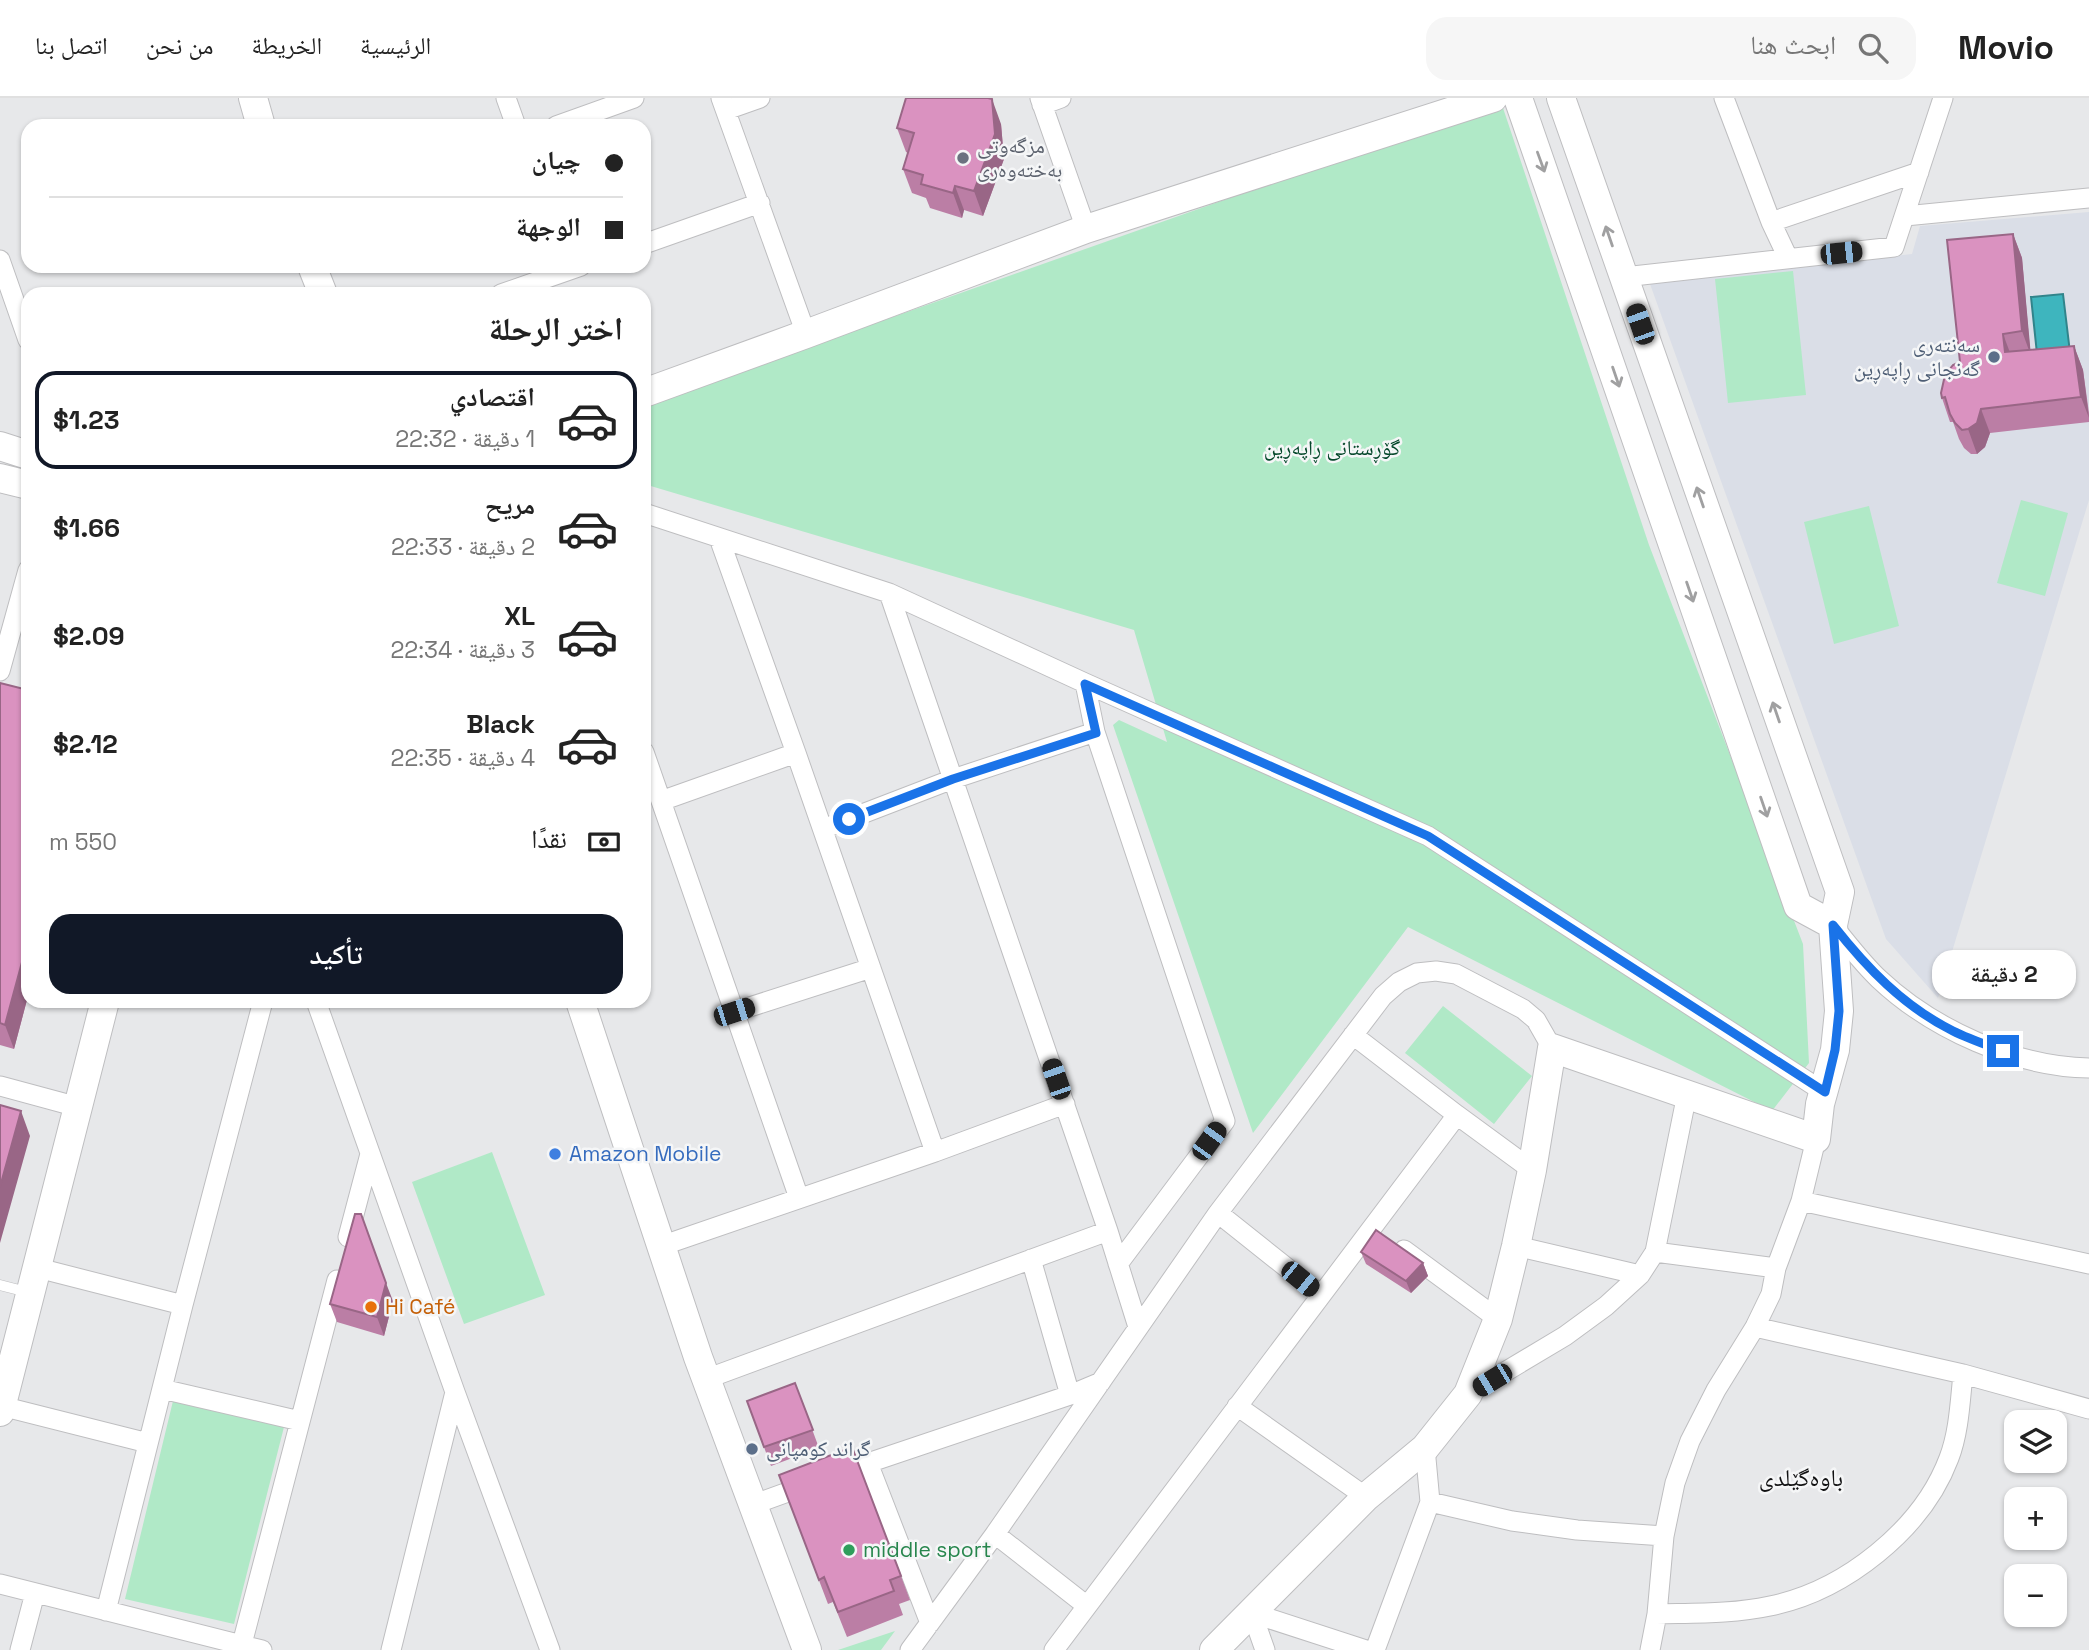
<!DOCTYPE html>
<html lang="ar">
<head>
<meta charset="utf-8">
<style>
	:root { --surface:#fff; --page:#f6f6f6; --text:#222; --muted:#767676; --line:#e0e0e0; --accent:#111827 }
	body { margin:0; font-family:"Space Grotesk","Noto Naskh Arabic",sans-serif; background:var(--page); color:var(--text); direction:rtl; height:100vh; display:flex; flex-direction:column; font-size:26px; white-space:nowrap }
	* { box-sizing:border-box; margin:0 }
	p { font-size:23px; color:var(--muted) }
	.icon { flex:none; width:38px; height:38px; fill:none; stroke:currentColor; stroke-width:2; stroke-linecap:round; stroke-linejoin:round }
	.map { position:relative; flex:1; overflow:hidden; direction:ltr }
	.drawer { position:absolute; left:21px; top:189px; width:630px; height:721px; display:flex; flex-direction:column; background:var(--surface); border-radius:21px; box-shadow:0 2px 5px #0004; direction:rtl }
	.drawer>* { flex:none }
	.banner { position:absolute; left:21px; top:21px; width:630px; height:154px; border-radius:21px; box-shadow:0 2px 5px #0004; direction:rtl; display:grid; align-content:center; height:154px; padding:0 28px; background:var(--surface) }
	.controls { position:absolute; left:2004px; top:1312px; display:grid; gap:14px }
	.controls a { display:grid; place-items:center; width:63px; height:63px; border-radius:14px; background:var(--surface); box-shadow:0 2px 5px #0004; font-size:35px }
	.end { position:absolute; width:32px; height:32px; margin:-16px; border:9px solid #1a73e8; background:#fff; box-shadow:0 0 0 4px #fff }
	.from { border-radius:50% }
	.bubble { position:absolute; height:49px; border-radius:21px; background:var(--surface); box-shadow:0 2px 5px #0004; font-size:23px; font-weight:600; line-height:49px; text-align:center; direction:rtl }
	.car { position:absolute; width:21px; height:42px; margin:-21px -10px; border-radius:9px; box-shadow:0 0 5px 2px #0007; background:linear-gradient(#222 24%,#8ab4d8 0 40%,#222 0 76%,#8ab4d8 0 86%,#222 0) }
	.banner b { display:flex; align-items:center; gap:24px; height:66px; font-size:26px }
	.banner b+b { border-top:2px solid var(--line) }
	.banner i { width:18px; height:18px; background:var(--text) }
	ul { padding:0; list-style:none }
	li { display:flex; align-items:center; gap:21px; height:98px; margin:0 14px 10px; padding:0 14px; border:4px solid transparent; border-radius:21px }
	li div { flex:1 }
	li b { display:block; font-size:26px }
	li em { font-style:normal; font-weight:600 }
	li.selected { border-color:var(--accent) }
	li>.icon { width:63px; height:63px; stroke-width:1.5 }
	h2 { padding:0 28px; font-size:32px; line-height:84px }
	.pay { display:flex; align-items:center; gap:18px; height:77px; padding:0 28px; font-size:26px }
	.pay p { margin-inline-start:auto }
	.button { display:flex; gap:14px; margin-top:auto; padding:14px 28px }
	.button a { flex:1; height:80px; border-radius:21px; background:var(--accent); color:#fff; font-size:28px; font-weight:600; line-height:80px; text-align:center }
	header { display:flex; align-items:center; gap:42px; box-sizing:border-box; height:98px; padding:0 35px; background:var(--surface); border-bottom:2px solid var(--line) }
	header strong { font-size:33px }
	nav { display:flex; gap:38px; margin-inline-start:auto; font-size:24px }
	.search { width:490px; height:63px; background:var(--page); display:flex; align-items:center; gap:18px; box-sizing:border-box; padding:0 24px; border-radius:21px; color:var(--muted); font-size:26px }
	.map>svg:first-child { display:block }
</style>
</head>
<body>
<header>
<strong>Movio</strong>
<div class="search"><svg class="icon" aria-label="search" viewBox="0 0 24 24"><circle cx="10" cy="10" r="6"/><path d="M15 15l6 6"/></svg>ابحث هنا</div>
<nav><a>الرئيسية</a><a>الخريطة</a><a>من نحن</a><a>اتصل بنا</a></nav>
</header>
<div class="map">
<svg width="2089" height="1552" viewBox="0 0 2089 1552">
	<rect width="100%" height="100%" fill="#e7e8ea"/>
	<path fill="#dadee7" d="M2089,114V402L1938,900L1886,841L1650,186L1912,156L1920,128Z"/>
	<path fill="#b0e9c7" d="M1501,4L1649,447L1803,846L1809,965L1772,1013L1408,829L1253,1035L1113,627L1119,622L1167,644L1134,532L644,386V307Z
		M1793,173L1806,297L1728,305L1715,181Z
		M2021,402L2068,415L2045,498L1997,485Z
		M1869,408L1899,528L1834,546L1804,424Z
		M1443,908L1532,978L1494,1026L1405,955Z
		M492,1054L545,1197L464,1226L412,1084Z
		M173,1303L284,1329L234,1526L125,1501Z
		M895,1533L881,1552H838Z"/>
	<path fill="#3eb5be" stroke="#31848b" stroke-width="2" d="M2063,196L2071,263L2038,265L2031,199Z"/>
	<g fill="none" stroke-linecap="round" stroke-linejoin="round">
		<defs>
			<path id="lane" d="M0,1187L27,1194"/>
			<path id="street" d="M506,0L516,28
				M721,0L806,236
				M1040,0L1086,131
				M1724,0L1771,124L1788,160
				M1042,7L1061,0
				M726,12L760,0
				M556,28L634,0
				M1905,118L2089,100
				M1771,124L1919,74
				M644,146L760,105
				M0,162L28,242
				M1624,179L1894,149L1943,0
				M501,196L581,168
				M644,415L889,495L1085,585L1428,738L1824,994
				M719,440L796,655L935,1054
				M889,495L1108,1133L1138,1229
				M0,573L28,472
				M1085,585L1095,634L1225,1023L1118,1166
				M644,654L799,1100
				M661,703L796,655
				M823,731L953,681L1095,634
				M1833,828C1848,846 1862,865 1879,881C1932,931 2016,969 2089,970
				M316,903L455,1294L550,1552
				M734,914L871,870
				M1353,937L1457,1017L1532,1072
				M0,988L78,1009
				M1801,1103L2089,1166
				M1218,1115L1321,1197
				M348,1139L370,1056
				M661,1148L935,1054L1065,1006
				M1516,1148L1640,1177
				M1404,1152L1498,1221
				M1655,1154L1776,1170
				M1031,1161L1070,1297
				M38,1170L183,1207
				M1755,1229L1963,1276L2089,1311
				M706,1281L1108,1133
				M162,1291L300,1323
				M1468,1296L1565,1238L1606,1208L1640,1177L1655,1154L1687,996
				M1,1308L148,1345
				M1237,1308L1366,1399
				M868,1365L930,1525
				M1430,1404L1512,1423L1577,1432L1664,1438
				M752,1407L868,1365L1070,1297L1101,1284
				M995,1436L1087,1508
				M0,1486L262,1552
				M106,1513L183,1207L263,903
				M1252,1515L1366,1552
				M1252,1515L1265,1552
				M1657,1516C1695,1515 1733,1516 1770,1508C1844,1493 1922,1432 1949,1360C1959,1334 1960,1304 1963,1276
				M242,1546L337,1182
				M20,1552L35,1495
				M391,1552L455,1294
				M910,1552L995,1436L1218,1115L1383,898L1399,884L1417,875L1436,873L1456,876L1523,911L1536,922L1552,950
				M1054,1552L1457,1017
				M1375,1552L1430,1404L1425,1350
				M1650,1552L1657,1516L1664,1438L1675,1385L1690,1343L1716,1292L1755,1229L1771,1196L1776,1170L1801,1103L1816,1041"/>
			<path id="secondary" d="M253,0L261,28
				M1518,0L1798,808L1833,827
				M312,168L323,196
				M644,295L806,236L1086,131L1493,0
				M0,348L28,357
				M0,380L28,387
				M580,903L698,1259L807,1552
				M0,1314L105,903
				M1214,1552L1366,1399L1425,1350L1468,1296L1498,1221L1516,1148L1532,1072L1552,950L1816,1041L1820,1006L1835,952L1839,913L1833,827L1840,794L1561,0"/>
		</defs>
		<use href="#lane" stroke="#bebec0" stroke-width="11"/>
		<use href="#street" stroke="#bebec0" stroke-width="21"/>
		<use href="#secondary" stroke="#bebec0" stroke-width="30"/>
		<use href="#lane" stroke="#fff" stroke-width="10"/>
		<use href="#street" stroke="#fff" stroke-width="19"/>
		<use href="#secondary" stroke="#fff" stroke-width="28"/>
	</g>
	<path fill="#bb7ea5" d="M1001,26L1004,61L983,118L964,112L962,120L930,110L926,100L912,95L903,71L908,55L906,54L897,30Z
		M2013,136L2022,160L2030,252L2074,248L2083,272L2089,315V324L1990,335L1985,349L1977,356H1971L1964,350L1959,341L1953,324H1950L1942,300L1960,264Z
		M0,585L28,592V898L14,951L0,947Z
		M1361,1154L1423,1165L1428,1178L1411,1195L1366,1166Z
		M393,1203L384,1238L337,1224L330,1206Z
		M795,1285L819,1350L771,1368L747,1303Z
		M788,1401L901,1478L910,1502L899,1506L903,1517L847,1539L833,1504L828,1506Z"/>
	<path fill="#996686" d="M992,1L1001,26L1004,61L983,118L974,93Z
		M955,88L964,112L962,120L953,95Z
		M2013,136L2022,160L2031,258L2022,233Z
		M2003,236L2012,260L2005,254Z
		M2074,248L2083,272L2089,320L2081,299Z
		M1981,311L1990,335L1985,349L1977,356L1968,331Z
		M28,842V898L14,951L5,927Z
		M21,1013L30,1038L0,1145V1089Z
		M1423,1165L1428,1178L1411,1195L1406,1183Z
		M386,1185L393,1203L384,1238L377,1219Z"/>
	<path fill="#da92c0" stroke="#996686" stroke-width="2" d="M906,0H988L992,1L995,36L974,93L955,88L953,95L921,86L923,77L903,71L914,35L897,30Z
		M2013,136L2022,233L2003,236L2005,254L2074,248L2081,299L1981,311L1977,325L1968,331L1962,332L1955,325L1950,316L1945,299L1942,300L1941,295L1945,277L1953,267L1960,264L1947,142Z
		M0,585L28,592V842L5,927L0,925Z
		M0,1007L21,1013L0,1089Z
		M355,1116H361L386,1185L377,1219L330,1206Z
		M1376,1132L1423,1165L1406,1183L1361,1154Z
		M795,1285L813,1332L764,1349L747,1303Z
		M852,1349L901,1478L890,1482L894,1493L838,1514L824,1479L819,1482L779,1377Z"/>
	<defs><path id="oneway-shaft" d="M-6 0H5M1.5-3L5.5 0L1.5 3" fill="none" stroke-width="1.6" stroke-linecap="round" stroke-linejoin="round" transform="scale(1.75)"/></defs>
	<g stroke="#a0a0a1">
		<use href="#oneway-shaft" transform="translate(1541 64) rotate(70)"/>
		<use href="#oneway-shaft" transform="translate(1609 138) rotate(-109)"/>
		<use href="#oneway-shaft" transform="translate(1616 279) rotate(71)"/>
		<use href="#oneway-shaft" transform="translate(1700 399) rotate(-109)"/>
		<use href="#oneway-shaft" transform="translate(1690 494) rotate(71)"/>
		<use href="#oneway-shaft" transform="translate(1776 614) rotate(-109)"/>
		<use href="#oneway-shaft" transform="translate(1764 709) rotate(71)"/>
	</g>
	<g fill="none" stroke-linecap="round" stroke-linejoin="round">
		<path stroke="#1a73e8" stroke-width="9" d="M849,721L953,681L1096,635L1085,586L1428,738L1825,994L1835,952L1839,913L1833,827C1867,870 1903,908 1953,933C1969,941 1987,947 2003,953"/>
	</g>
	<circle fill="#6b7280" stroke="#f5f6f7" stroke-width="2.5" cx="963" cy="60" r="7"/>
	<g fill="#5c6f8a" stroke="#f5f6f7" stroke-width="2.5">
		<circle cx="1994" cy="259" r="7"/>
		<circle cx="752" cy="1351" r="7"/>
	</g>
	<circle fill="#3f7fe0" stroke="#f5f6f7" stroke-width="2.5" cx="555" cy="1056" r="7"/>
	<circle fill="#e8710a" stroke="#f5f6f7" stroke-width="2.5" cx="371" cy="1209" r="7"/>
	<circle fill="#2e9e5b" stroke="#f5f6f7" stroke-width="2.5" cx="849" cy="1452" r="7"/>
	<g text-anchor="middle" stroke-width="5" stroke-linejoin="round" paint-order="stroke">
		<g font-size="21" fill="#5b616d" stroke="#f5f6f7" text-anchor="start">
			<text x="977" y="55">مزگەوتی<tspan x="977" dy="24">بەختەوەری</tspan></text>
		</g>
		<g font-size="21" fill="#4e5e75" stroke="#f5f6f7" text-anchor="end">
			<text x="1980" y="254">سەنتەری<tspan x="1980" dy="24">گەنجانی ڕاپەڕین</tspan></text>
			<text x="766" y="1358" text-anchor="start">گراند كومپانى</text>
		</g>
		<g font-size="21" fill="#04472a" stroke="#f5f6f7">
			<text x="1332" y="357">گۆڕستانی ڕاپەڕین</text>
		</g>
		<g font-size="21" fill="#366cbe" stroke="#f5f6f7" text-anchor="start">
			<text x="569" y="1063">Amazon Mobile</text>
		</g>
		<g font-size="21" fill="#c56008" stroke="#f5f6f7" text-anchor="start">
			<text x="385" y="1216">Hi Café</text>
		</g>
		<g font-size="21" fill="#27864d" stroke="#f5f6f7" text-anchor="start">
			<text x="863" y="1459">middle sport</text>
		</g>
		<g font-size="24" fill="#121213" stroke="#f5f6f7">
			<text x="1801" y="1388">باوەگێلدی</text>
		</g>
	</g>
</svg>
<div class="controls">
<a><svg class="icon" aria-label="layers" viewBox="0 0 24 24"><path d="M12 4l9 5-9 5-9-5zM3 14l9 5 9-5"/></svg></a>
<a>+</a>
<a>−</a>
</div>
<i class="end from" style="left:849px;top:721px"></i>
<i class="end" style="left:2003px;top:953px"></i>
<div class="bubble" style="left:1932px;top:852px;width:144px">2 دقيقة</div>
<i class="car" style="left:1841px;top:155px;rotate:84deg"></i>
<i class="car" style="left:1640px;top:226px;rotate:341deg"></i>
<i class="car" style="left:734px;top:914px;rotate:72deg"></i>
<i class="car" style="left:1056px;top:981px;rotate:341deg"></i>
<i class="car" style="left:1209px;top:1043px;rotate:36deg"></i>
<i class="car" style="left:1300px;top:1181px;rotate:129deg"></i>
<i class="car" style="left:1492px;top:1282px;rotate:239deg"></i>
<div class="banner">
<b><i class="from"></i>چيان</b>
<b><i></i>الوجهة</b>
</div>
<section class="drawer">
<h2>اختر الرحلة</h2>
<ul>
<li class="selected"><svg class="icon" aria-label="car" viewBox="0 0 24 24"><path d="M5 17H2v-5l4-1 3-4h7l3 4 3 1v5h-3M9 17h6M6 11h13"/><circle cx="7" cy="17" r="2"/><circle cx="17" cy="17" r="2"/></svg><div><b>اقتصادي</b><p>1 دقيقة · 22:32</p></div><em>$1.23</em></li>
<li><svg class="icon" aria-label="car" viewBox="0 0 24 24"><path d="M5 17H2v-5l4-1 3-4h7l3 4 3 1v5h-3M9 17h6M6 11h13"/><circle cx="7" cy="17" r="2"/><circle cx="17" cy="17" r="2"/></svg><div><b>مريح</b><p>2 دقيقة · 22:33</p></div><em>$1.66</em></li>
<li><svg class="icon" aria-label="car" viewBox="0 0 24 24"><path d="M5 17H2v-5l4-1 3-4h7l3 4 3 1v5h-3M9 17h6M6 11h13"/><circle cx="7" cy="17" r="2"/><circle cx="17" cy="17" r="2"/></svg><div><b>XL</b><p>3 دقيقة · 22:34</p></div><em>$2.09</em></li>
<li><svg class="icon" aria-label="car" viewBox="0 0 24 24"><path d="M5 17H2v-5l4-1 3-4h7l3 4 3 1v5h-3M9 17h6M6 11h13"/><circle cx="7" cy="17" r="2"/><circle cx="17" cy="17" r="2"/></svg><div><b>Black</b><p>4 دقيقة · 22:35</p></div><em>$2.12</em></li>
</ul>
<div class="pay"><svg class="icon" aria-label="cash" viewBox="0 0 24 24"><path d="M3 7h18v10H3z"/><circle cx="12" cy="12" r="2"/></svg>نقدًا<p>550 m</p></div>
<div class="button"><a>تأكيد</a></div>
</section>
</div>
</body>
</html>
